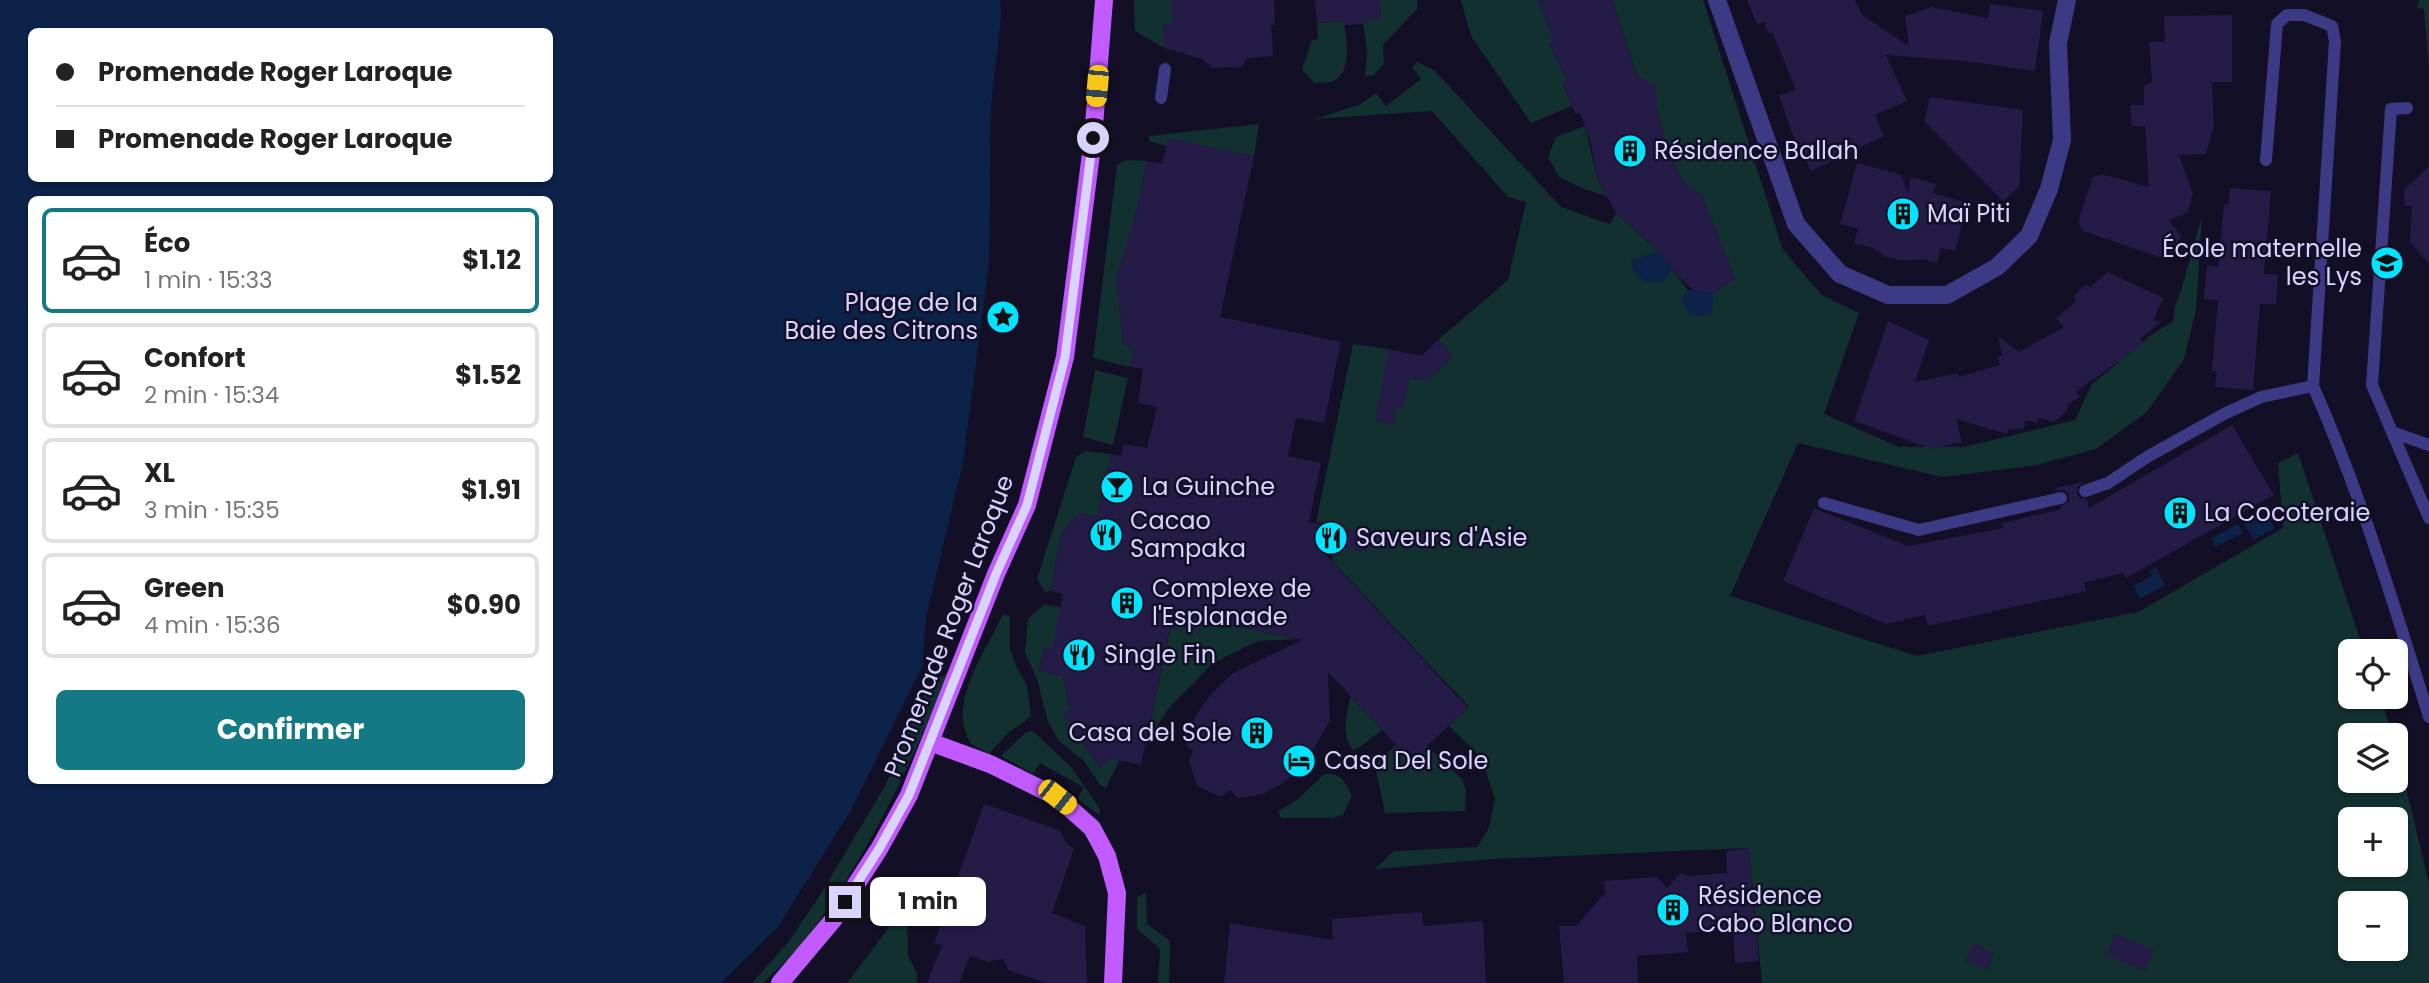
<!DOCTYPE html>
<html lang="fr">
<head>
<meta charset="utf-8">
<style>
	:root { --surface:#fff; --page:#f2f2f2; --text:#222; --muted:#767676; --line:#e0e0e0; --accent:#137a85 }
	body { margin:0; font-family:Poppins,sans-serif; background:var(--page); color:var(--text); height:100vh; display:flex; flex-direction:column; font-size:26px; white-space:nowrap }
	* { box-sizing:border-box; margin:0 }
	p { font-size:23px; color:var(--muted) }
	.icon { flex:none; width:38px; height:38px; fill:none; stroke:currentColor; stroke-width:2; stroke-linecap:round; stroke-linejoin:round }
	.map { position:relative; flex:1; overflow:hidden }
	.side { position:absolute; left:28px; top:196px; width:525px; height:588px; display:flex; flex-direction:column; background:var(--surface); border-radius:10px; box-shadow:0 2px 5px #0004 }
	.side>* { flex:none }
	.banner { position:absolute; left:28px; top:28px; width:525px; height:154px; border-radius:10px; box-shadow:0 2px 5px #0004; display:grid; align-content:center; height:154px; padding:0 28px; background:var(--surface) }
	.tools { position:absolute; left:2338px; top:639px; display:grid; gap:14px }
	.tools a { display:grid; place-items:center; width:70px; height:70px; border-radius:10px; background:var(--surface); box-shadow:0 2px 5px #0004; font-size:35px }
	.end { position:absolute; width:32px; height:32px; margin:-16px; border:9px solid #d9d4ff; background:#111; box-shadow:0 0 0 4px #111 }
	.from { border-radius:50% }
	.bubble { position:absolute; height:49px; border-radius:10px; background:var(--surface); box-shadow:0 2px 5px #0004; font-size:23px; font-weight:700; line-height:49px; text-align:center }
	.car { position:absolute; width:21px; height:42px; margin:-21px -10px; border-radius:9px; box-shadow:0 0 5px 2px #0007; background:linear-gradient(#f5c518 24%,#345 0 40%,#f5c518 0 76%,#345 0 86%,#f5c518 0) }
	.banner b { display:flex; align-items:center; gap:24px; height:66px; font-size:26px }
	.banner b+b { border-top:2px solid var(--line) }
	.banner i { width:18px; height:18px; background:var(--text) }
	ul { padding:12px 0 0; list-style:none }
	li { display:flex; align-items:center; gap:21px; height:105px; margin:0 14px 10px; padding:0 14px; border:4px solid var(--line); border-radius:10px }
	li div { flex:1 }
	li b { display:block; font-size:26px }
	li em { font-style:normal; font-weight:700 }
	li.active { border-color:var(--accent) }
	li>.icon { width:63px; height:63px; stroke-width:1.5 }
	.cta { display:flex; gap:14px; margin-top:auto; padding:14px 28px }
	.cta a { flex:1; height:80px; border-radius:10px; background:var(--accent); color:#fff; font-size:28px; font-weight:700; line-height:80px; text-align:center }
	.map>svg:first-child { display:block }
</style>
</head>
<body>
<div class="map">
<svg width="2429" height="983" viewBox="0 0 2429 983">
	<rect width="100%" height="100%" fill="#130f26"/>
	<path fill="#12302f" fill-rule="evenodd" d="M1134,0H1182L1164,48L1135,31Z
		M1380,0H1417V9L1383,45L1384,64L1374,75L1365,76L1367,50L1363,24H1366V19L1381,18Z
		M1461,0H1544L1554,41L1549,44L1567,80L1563,84L1572,106L1531,123L1471,36Z
		M1612,0H1703L1783,250L1822,295L1859,313L1824,414L1899,447H1964L2075,420L2092,384L2151,335L2173,321L2175,305L2181,291L2202,216L2196,310L2184,359L2147,412L2096,449L2037,465L1942,477L1798,443L1730,596L1917,656L2138,612L2283,528L2278,463L2298,453L2364,651H2350V696L2380,697L2393,735H2350V780H2396V745L2429,884V983H1762L1749,848L1493,859L1375,869L1394,851L1477,847L1489,827L1495,799L1481,757L1449,726L1469,707L1332,561L1339,527L1316,522L1353,344L1388,349L1397,407L1410,378L1427,381L1453,356L1438,340L1508,280L1526,202L1508,197L1432,111L1314,119L1359,105L1376,93L1386,106L1421,79L1412,67L1417,62L1434,70L1561,207L1610,224L1616,213L1658,251L1688,290L1713,293L1735,279L1702,196L1686,184L1670,158L1657,109L1637,76ZM2350,819H2396V864H2350ZM2350,903H2396V948H2350Z
		M2419,0H2429V69L2424,9L2417,8Z
		M1344,21C1346,39 1354,73 1331,82C1326,83 1319,83 1314,83L1302,70L1312,40L1318,39L1317,23Z
		M1259,124L1254,156L1166,146L1149,141V136Z
		M1585,126L1598,181L1607,196L1584,189L1559,177L1548,157L1556,137Z
		M1127,160L1147,161L1136,213L1117,278L1123,345L1134,347L1130,367L1093,358L1117,165Z
		M1095,370L1128,378L1113,445L1083,437Z
		M1085,451L1111,454L1097,517L1079,513L1062,532L1050,591L1045,592L1037,579L1076,457Z
		M1044,604L1078,611L1052,649L1044,648L1039,670L1063,676L1069,706L1076,705L1064,715L1099,767L1117,756L1119,761L1106,788L1100,785L1084,761L1059,741L1048,722L1038,682L1025,652L1028,619Z
		M1175,605L1184,615L1297,639L1258,641L1213,663L1168,709L1146,743Z
		M1003,614L1010,616V648L1016,666L1027,685L1031,716L1023,723L1009,732L989,754L970,743C967,736 964,729 963,722C960,685 988,647 1003,614Z
		M950,671C910,766 865,863 801,945C790,959 775,971 763,983H752L787,944L820,895L885,786L927,687Z
		M1350,696L1382,730L1360,747L1353,750C1340,735 1348,713 1350,696Z
		M1033,731L1072,768L1100,809L1099,815L1078,799L1083,787L1040,763L1033,774L1001,756L1025,733Z
		M1396,745L1411,761L1427,746L1462,779L1466,790L1465,811L1385,813L1376,771L1379,760Z
		M1324,774C1341,773 1346,781 1352,796L1343,815L1332,818H1281L1278,811L1297,800Z
		M1146,893L1147,924L1170,941L1169,983H1158L1160,949L1137,929V897Z
		M896,918L907,924L908,956L917,973V983H847Z"/>
	<path fill="#0c2248" fill-rule="evenodd" d="M0,0H1000L1001,17L991,105L989,264L963,462L926,618L922,667L851,810L778,927L721,983H0ZM32,32H550V178H32ZM32,200H550V780H32Z
		M1658,251L1673,269L1663,281L1646,283L1633,271L1631,261Z
		M1688,290L1713,293L1712,313L1700,317L1688,313L1681,299Z
		M2253,514L2258,521L2267,516L2275,528L2254,540L2242,521Z
		M2238,524L2243,533L2215,547L2211,538Z
		M2156,568L2165,585L2140,599L2133,586L2152,576L2149,571Z"/>
	<path fill="#241b47" d="M1171,0H1274L1275,25H1271L1273,56L1247,58L1242,67L1212,68L1202,59L1164,48L1162,24L1172,23Z
		M1315,0H1380L1381,18L1366,19L1367,24L1344,25V21L1317,23Z
		M1537,0H1612L1637,76L1656,85L1657,109L1670,158L1686,184L1702,195L1735,279L1713,293L1693,290L1681,279L1655,248L1616,213L1598,181L1591,144L1581,114L1575,113L1563,84L1567,80L1549,44L1554,41Z
		M1747,0H1855L1862,15L1909,46L1905,16L1932,7L1988,18L1990,4L2043,11L2035,71L1963,61L1886,55L1907,101L1875,115L1884,136L1811,171L1792,133L1779,95L1796,90L1772,32L1769,33L1764,22L1757,24Z
		M2232,15V82H2212L2214,126L2206,154L2179,155L2193,194L2187,213L2169,220L2181,236L2173,256L2165,259L2083,231L2078,222L2093,177L2102,174L2149,187L2145,126H2132L2130,105H2144V86L2152,82L2149,42H2165L2164,16Z
		M1930,97L2023,110L2019,187L2003,201L1924,121Z
		M1168,138L1254,156L1220,317L1341,342L1324,423L1296,418L1288,456L1321,463L1309,522L1370,533L1366,552L1314,542L1468,708L1411,761L1328,672L1330,721L1303,766L1283,783L1263,794L1238,798L1230,790L1221,797L1197,786L1189,760L1193,751L1186,745L1195,717L1212,693L1233,673L1302,640L1173,613L1141,765L1112,759L1100,768L1063,715L1070,710L1063,676L1039,671L1044,648L1052,649L1063,594L1050,591L1062,532L1079,513L1097,517L1111,454L1121,456L1124,444L1147,448L1157,407L1138,403L1143,369L1130,367L1134,347L1123,345L1116,278L1136,213L1147,161L1162,164Z
		M1857,163L1901,175L1908,192L1911,177L1936,184L1933,193L1968,203L1955,251L1941,248L1937,263L1922,259L1905,261L1886,257L1873,248L1854,243L1858,229L1840,224Z
		M2429,166V264L2410,242L2412,206H2404L2405,189Z
		M2230,188L2271,191L2264,274L2278,275L2276,304H2260L2253,390L2215,387L2217,371H2212L2218,300L2204,299L2207,265L2218,267L2224,204H2229Z
		M2108,272L2163,298L2154,319L2160,323L2140,339L2144,343L2076,392L2080,397L2069,404L2067,411L2054,422L2039,418L2037,423L2026,420L2023,429H2009L2007,434L1956,419L1962,442L1932,449L1854,421L1888,321L1929,340L1915,382L1958,373V377L2000,365L1997,358L2002,355L1998,336L2019,352L2064,327L2056,318L2076,302L2074,296L2086,284L2090,287Z
		M1438,340L1453,356L1427,381L1410,378L1404,408L1397,407L1393,425L1375,421L1388,349L1421,356Z
		M2232,425L2274,495L2126,578L2123,573L2084,583L2086,591L1928,626L1925,615L1886,624L1783,581L1814,508L1908,546L2003,528L2002,523L2061,509L2060,507L2069,501V495L2064,490H2056V488L2083,482L2078,486L2077,493L2080,498L2087,499L2089,508Z
		M984,804L1059,830L1068,845L1074,849L1052,913L1085,926L1087,983H1047L1008,970L1003,959L989,962L970,956L959,983H927L942,945L934,943Z
		M1749,848L1759,961L1735,963L1733,929L1686,933L1688,952L1637,956L1638,983H1564L1559,926H1576L1605,893L1604,881L1657,877L1667,888L1680,873L1689,876L1727,873L1726,851Z
		M1422,912L1423,926L1483,921L1486,983H1224L1230,923L1333,940L1332,919Z
		M2115,934L2154,950L2146,971L2106,955Z
		M1973,943L1994,953L1987,970L1965,961Z"/>
	<g fill="none" stroke-linecap="round" stroke-linejoin="round">
		<path stroke="#3d3a85" stroke-width="12" d="M1161,98L1165,69
			M2407,108L2391,109L2372,385L2392,432L2429,445
			M2266,160L2277,24L2287,15H2304L2332,26L2335,41L2313,386
			M2392,432L2429,518
			M2085,491L2108,483L2147,457L2224,414L2261,397L2313,386C2361,494 2394,605 2429,717
			M1824,503L1919,530L2061,498"/>
		<path stroke="#3d3a85" stroke-width="18" d="M1717,0L1796,224L1840,274L1888,295H1947L1997,267L2029,236L2049,189L2062,140L2058,43L2067,0"/>
		<path stroke="#c25bff" stroke-width="18" d="M930,742L990,764L1057,797L1092,828L1107,856L1117,893L1113,983
			M780,983L833,920L879,849L909,795L996,574L1027,505L1065,357L1093,138L1104,0"/>
	</g>
	<g fill="none" stroke-linecap="round" stroke-linejoin="round">
		<path stroke="#d9d4ff" stroke-width="9" d="M845,902L879,849L909,795L996,574L1027,505L1065,357L1093,138"/>
	</g>
	<defs>
		<symbol id="building-disc" viewBox="-11 -11 22 22"><circle r="9.5" fill="#00e5ff" stroke="#130f26"/><path d="M-4-6H4V6H1V3H-1V6H-4ZM-2.5-4.3h1.7v1.8h-1.7ZM.8-4.3h1.7v1.8H.8ZM-2.5-1h1.7V.8h-1.7ZM.8-1h1.7V.8H.8Z" fill="#111"/></symbol>
		<symbol id="school-disc" viewBox="-11 -11 22 22"><circle r="9.5" fill="#00e5ff" stroke="#130f26"/><path d="M0-5L7-2L0 1L-7-2ZM-4 1L0 2.5L4 1V4Q0 6-4 4Z" fill="#111"/></symbol>
		<symbol id="sight-disc" viewBox="-11 -11 22 22"><circle r="9.5" fill="#00e5ff" stroke="#130f26"/><path d="M0-6L1.8-2.2L6-1.7L2.9 1.2L3.7 5.4L0 3.3L-3.7 5.4L-2.9 1.2L-6-1.7L-1.8-2.2Z" fill="#111"/></symbol>
		<symbol id="bar-disc" viewBox="-11 -11 22 22"><circle r="9.5" fill="#00e5ff" stroke="#130f26"/><path d="M-6-5H6L.8 .8V4.5H3.5V6h-7V4.5H-.8V.8Z" fill="#111"/></symbol>
		<symbol id="restaurant-disc" viewBox="-11 -11 22 22"><circle r="9.5" fill="#00e5ff" stroke="#130f26"/><path d="M-5-6h1v4h1v-4h1v4h1v-4h1v5L-1.5 .5V6h-2V.5L-5-1ZM5-6V6H3V1.5H1.5Q1.5-4 5-6Z" fill="#111"/></symbol>
		<symbol id="hotel-disc" viewBox="-11 -11 22 22"><circle r="9.5" fill="#00e5ff" stroke="#130f26"/><path d="M-6-4.5h1.5V1H6V5H4.5V3h-9V5H-6ZM-4 0a1.8 1.8 0 1 1 3.6 0ZM.5 0V-2.5h3Q6-2.5 6 0Z" fill="#111"/></symbol>
	</defs>
	<g fill-rule="evenodd">
		<use href="#building-disc" x="1611" y="132" width="38" height="38"/>
		<use href="#building-disc" x="1884" y="195" width="38" height="38"/>
		<use href="#school-disc" x="2368" y="244" width="38" height="38"/>
		<use href="#sight-disc" x="984" y="298" width="38" height="38"/>
		<use href="#bar-disc" x="1098" y="468" width="38" height="38"/>
		<use href="#building-disc" x="2161" y="494" width="38" height="38"/>
		<use href="#restaurant-disc" x="1087" y="516" width="38" height="38"/>
		<use href="#restaurant-disc" x="1312" y="519" width="38" height="38"/>
		<use href="#building-disc" x="1108" y="584" width="38" height="38"/>
		<use href="#restaurant-disc" x="1060" y="636" width="38" height="38"/>
		<use href="#building-disc" x="1238" y="714" width="38" height="38"/>
		<use href="#hotel-disc" x="1280" y="742" width="38" height="38"/>
		<use href="#building-disc" x="1654" y="891" width="38" height="38"/>
	</g>
	<g text-anchor="middle" stroke-width="5" stroke-linejoin="round" paint-order="stroke">
		<g font-size="24" fill="#d9d4ff" stroke="#130f26" text-anchor="start">
			<text x="1654" y="159">Résidence Ballah</text>
			<text x="1927" y="222">Maï Piti</text>
			<text x="2362" y="257" text-anchor="end">École maternelle<tspan x="2362" dy="28">les Lys</tspan></text>
			<text x="978" y="311" text-anchor="end">Plage de la<tspan x="978" dy="28">Baie des Citrons</tspan></text>
			<text x="1142" y="495">La Guinche</text>
			<text x="2204" y="521">La Cocoteraie</text>
			<text x="1130" y="529">Cacao<tspan x="1130" dy="28">Sampaka</tspan></text>
			<text x="1356" y="546">Saveurs d'Asie</text>
			<text x="1152" y="597">Complexe de<tspan x="1152" dy="28">l'Esplanade</tspan></text>
			<text x="1104" y="663">Single Fin</text>
			<text x="1232" y="741" text-anchor="end">Casa del Sole</text>
			<text x="1324" y="769">Casa Del Sole</text>
			<text x="1698" y="904">Résidence<tspan x="1698" dy="28">Cabo Blanco</tspan></text>
		</g>
		<g font-size="24" fill="#d9d4ff" stroke="#130f26">
			<text transform="translate(949 626) rotate(-69)" y="8">Promenade Roger Laroque</text>
		</g>
	</g>
</svg>
<div class="tools">
<a><svg class="icon" aria-label="locate" viewBox="0 0 24 24"><circle cx="12" cy="12" r="6"/><path d="M12 2v4M12 18v4M2 12h4M18 12h4"/></svg></a>
<a><svg class="icon" aria-label="layers" viewBox="0 0 24 24"><path d="M12 4l9 5-9 5-9-5zM3 14l9 5 9-5"/></svg></a>
<a>+</a>
<a>−</a>
</div>
<i class="end from" style="left:1093px;top:138px"></i>
<i class="end" style="left:845px;top:902px"></i>
<div class="bubble" style="left:870px;top:877px;width:116px">1 min</div>
<i class="car" style="left:1097px;top:86px;rotate:185deg"></i>
<i class="car" style="left:1057px;top:797px;rotate:128deg"></i>
<div class="banner">
<b><i class="from"></i>Promenade Roger Laroque</b>
<b><i></i>Promenade Roger Laroque</b>
</div>
<section class="side">
<ul>
<li class="active"><svg class="icon" aria-label="car" viewBox="0 0 24 24"><path d="M5 17H2v-5l4-1 3-4h7l3 4 3 1v5h-3M9 17h6M6 11h13"/><circle cx="7" cy="17" r="2"/><circle cx="17" cy="17" r="2"/></svg><div><b>Éco</b><p>1 min · 15:33</p></div><em>$1.12</em></li>
<li><svg class="icon" aria-label="car" viewBox="0 0 24 24"><path d="M5 17H2v-5l4-1 3-4h7l3 4 3 1v5h-3M9 17h6M6 11h13"/><circle cx="7" cy="17" r="2"/><circle cx="17" cy="17" r="2"/></svg><div><b>Confort</b><p>2 min · 15:34</p></div><em>$1.52</em></li>
<li><svg class="icon" aria-label="car" viewBox="0 0 24 24"><path d="M5 17H2v-5l4-1 3-4h7l3 4 3 1v5h-3M9 17h6M6 11h13"/><circle cx="7" cy="17" r="2"/><circle cx="17" cy="17" r="2"/></svg><div><b>XL</b><p>3 min · 15:35</p></div><em>$1.91</em></li>
<li><svg class="icon" aria-label="car" viewBox="0 0 24 24"><path d="M5 17H2v-5l4-1 3-4h7l3 4 3 1v5h-3M9 17h6M6 11h13"/><circle cx="7" cy="17" r="2"/><circle cx="17" cy="17" r="2"/></svg><div><b>Green</b><p>4 min · 15:36</p></div><em>$0.90</em></li>
</ul>
<div class="cta"><a>Confirmer</a></div>
</section>
</div>
</body>
</html>
